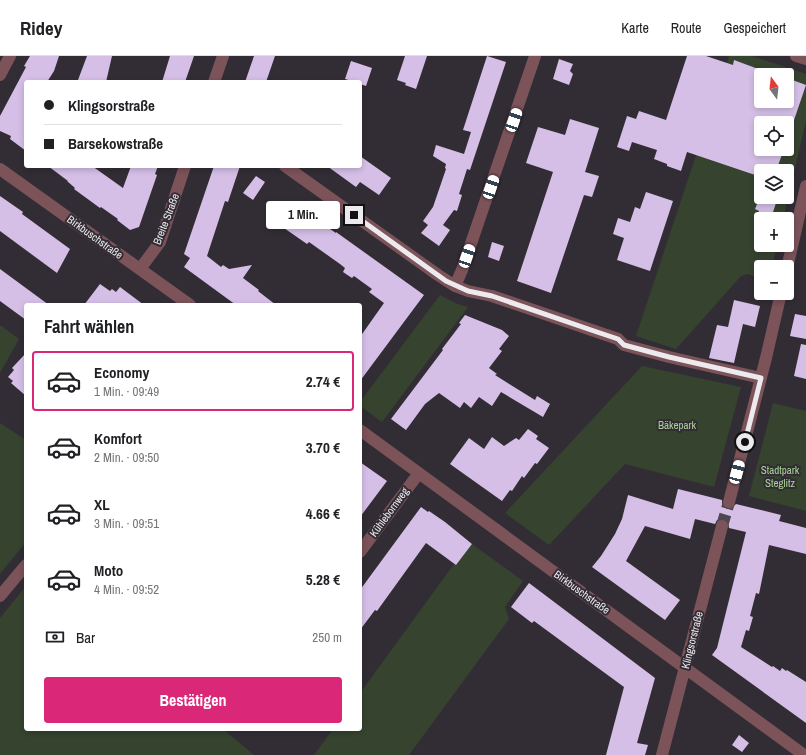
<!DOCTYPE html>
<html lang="de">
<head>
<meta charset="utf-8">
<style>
	:root { --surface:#fff; --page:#f2f2f2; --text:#202124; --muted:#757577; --line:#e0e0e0; --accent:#db2777 }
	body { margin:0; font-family:"Archivo Narrow",sans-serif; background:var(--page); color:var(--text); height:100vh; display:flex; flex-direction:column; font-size:15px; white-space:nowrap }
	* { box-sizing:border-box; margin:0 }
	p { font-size:13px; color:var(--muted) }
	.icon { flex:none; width:22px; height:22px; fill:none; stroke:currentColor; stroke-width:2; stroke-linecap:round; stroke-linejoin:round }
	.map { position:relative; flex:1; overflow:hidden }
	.sheet { position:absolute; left:24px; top:247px; width:338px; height:428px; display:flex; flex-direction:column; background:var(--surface); border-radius:4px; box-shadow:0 2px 6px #0003 }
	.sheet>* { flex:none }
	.banner { position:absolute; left:24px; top:24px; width:338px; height:88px; border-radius:4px; box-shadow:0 2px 6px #0003; display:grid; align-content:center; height:88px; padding:0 20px; background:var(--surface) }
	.needle { width:26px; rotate:345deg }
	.controls { position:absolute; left:754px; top:12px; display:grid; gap:8px }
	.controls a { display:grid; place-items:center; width:40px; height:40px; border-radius:4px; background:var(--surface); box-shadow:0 2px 6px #0003; font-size:20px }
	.end { position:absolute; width:18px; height:18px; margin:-9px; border:5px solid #edeaef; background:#111; box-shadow:0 0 0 2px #111 }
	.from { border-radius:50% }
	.bubble { position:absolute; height:28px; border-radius:4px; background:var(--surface); box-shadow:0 2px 6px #0003; font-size:13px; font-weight:700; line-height:28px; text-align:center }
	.car { position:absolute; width:12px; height:24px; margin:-12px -6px; border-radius:5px; box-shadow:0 0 3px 1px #0007; background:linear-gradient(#fff 24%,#345 0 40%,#fff 0 76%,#345 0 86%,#fff 0) }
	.banner b { display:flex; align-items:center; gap:14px; height:38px; font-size:15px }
	.banner b+b { border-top:1px solid var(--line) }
	.banner i { width:10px; height:10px; background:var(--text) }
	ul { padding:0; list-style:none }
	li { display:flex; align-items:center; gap:12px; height:60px; margin:0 8px 6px; padding:0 12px; border:2px solid transparent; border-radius:4px }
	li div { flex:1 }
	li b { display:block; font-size:15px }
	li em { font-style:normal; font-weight:700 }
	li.current { border-color:var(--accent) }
	li>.icon { width:36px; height:36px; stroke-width:1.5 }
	h2 { padding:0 20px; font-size:18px; line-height:48px }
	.pay { display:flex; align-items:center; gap:10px; height:44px; padding:0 20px; font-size:15px }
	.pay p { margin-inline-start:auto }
	.button { display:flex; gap:8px; margin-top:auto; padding:8px 20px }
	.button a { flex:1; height:46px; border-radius:4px; background:var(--accent); color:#fff; font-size:16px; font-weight:700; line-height:46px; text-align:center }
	header { display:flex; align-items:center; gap:24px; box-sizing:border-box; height:56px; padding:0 20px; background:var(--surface); border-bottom:1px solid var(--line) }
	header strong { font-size:19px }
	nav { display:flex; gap:22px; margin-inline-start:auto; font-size:14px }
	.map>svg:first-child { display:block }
</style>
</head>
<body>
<header>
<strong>Ridey</strong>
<nav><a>Karte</a><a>Route</a><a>Gespeichert</a></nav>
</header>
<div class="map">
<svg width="806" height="699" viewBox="0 0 806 699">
	<rect width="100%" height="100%" fill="#322d35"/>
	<path fill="#36432f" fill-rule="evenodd" d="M729,0H752L806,18V65L783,163H761V189H777L772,211H761V222L747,218L741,220L676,293L636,280ZM761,19H787V45H761ZM761,67H787V93H761ZM761,115H787V141H761Z
		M440,239L455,247L468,251L382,366L360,350V346Z
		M0,269L19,283L0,317Z
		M642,310L741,331L714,431L625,408L549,489L505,457Z
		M773,347L806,355V455L749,440Z
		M0,367L26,384V486L0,518Z
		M472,488L523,525L505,551L509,563L409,699H314L333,673H360V637L454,508L456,509Z
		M26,530V673H223L254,699H0V562Z"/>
	<path fill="#d5bfe7" d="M30,0H59L54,15L47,26H26V95L10,83L11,80L0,75V60L26,11L24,10Z
		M87,0H112L106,26H85L78,24Z
		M170,0H194L185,26H162Z
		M254,0H275L266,26H245Z
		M405,0H427L416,33L405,29L406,27L397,24Z
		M487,0L506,6L470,114L467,113L459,138L462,139L457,155L454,154L443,169L450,174L439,190L421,177L428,169L423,165L433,151L446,113L445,112L446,108L433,100L436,89L464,98L471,76L463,74Z
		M687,0H706L733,9L734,4L761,14V45H787V22L806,29L793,67H761V93H784L776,115H761V121L687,96L681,115L667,110V108L654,103L657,94L632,86L629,95L617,91L627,60L636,63L639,55L666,64Z
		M559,3L573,8L570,15L573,18L569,29L553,23Z
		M351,5L372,12L366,30L360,28V26H355L345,23Z
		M570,63L599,72L585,116L599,120L592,141L584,139L551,237L517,225L553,116L526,107L538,71L565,79Z
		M360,100L391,122L379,139L360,126L356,131L327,110H360Z
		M48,110H92L123,132L131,110H158L155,118L157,119L139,171L130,174L117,164L118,163L101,151L100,152L74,133L75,132L67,125H68Z
		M214,110H240L228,146L225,145L207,200L221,211L223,209L229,213L252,209L243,222L259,234L258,235L276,249H236L184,211L190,202L184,198Z
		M256,120L265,126L253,144L243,137Z
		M646,136L673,145L650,215L617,204L624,182L613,178L618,162L630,166L635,151L640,153Z
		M0,140L23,156L22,158L70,193L57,217L0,175Z
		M760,141H776L775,144H777L771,162L758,158L759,155L755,153Z
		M291,149L320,169L321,167L336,177V176L424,239L360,325V281L384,247L369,236L372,233L354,220L352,222L343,216L345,212L340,208L309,186L307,188L284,172L285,170L279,165Z
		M492,186L504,190L499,205L488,201Z
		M0,213L49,249H26V264L0,245Z
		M100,228L110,235L112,233L116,236L120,231L144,249H84Z
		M734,244L760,250L755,271L743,268L734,307L709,302L717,269L728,271Z
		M795,258L806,260V283L790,280Z
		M465,259L502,274L509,280L499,293L502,295L489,312L497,318L495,319L535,344L537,340L550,348L543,361L501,336L492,350L479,341L471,352L464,346L460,352L439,337L425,348L406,374L391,363L443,294L442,293L461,268L459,267Z
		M801,288L806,289V323L794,320Z
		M26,297V340L11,327L13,325L8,321L14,314L12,312Z
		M528,373L538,380L536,383L549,392L537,408L535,407L524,422L522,420L512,435L510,434L502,445L450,408L469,382L484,393L492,381L504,390L516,382L519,384Z
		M360,406L387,425L360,461Z
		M678,433L722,444V448L727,453H731L736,448L781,459L779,465L806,472V498L769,489L759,538L756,537L750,560L753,561L749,575L746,574L741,591L772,611L773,610L780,615L782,612L786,615L787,614L806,626V667L712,599L717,592L746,476L729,472L728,465L724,463L717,464L715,468L695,463L690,483L645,470L626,505L680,544L665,564L592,511L601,500L615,478L622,463L628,439L673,453Z
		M421,451L428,456L429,455L445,466L472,488L456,509L426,487L377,555L375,554L360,574V534Z
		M529,527L655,622L637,687L648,689L645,699H606L624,631L534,565L532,567L511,551Z
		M739,679L749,687L742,696L732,689Z"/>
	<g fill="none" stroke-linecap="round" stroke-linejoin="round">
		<path stroke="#4e4951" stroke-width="12" stroke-dasharray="12 6" stroke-linecap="butt" d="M722,470L729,446"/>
		<path stroke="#7b5359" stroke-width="12" d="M796,0L806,3
			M0,19L10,0
			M214,26L223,0
			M285,110L438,219L455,230L468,235L492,240L618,283L624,289L669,301L761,322
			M0,113L190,249
			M787,212L806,130
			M140,213L160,186L185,110
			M455,230L462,214L535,0
			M360,374L804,699
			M729,446L766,302L781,237
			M360,496L419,417
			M0,540L26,509
			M662,699L722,470"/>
	</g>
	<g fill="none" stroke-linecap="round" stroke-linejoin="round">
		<path stroke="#edeaef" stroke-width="5" d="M354,159L446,225L468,235L492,240L597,276L618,283L624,289L669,301L761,322L745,386"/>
	</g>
	<g text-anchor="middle" stroke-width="4" stroke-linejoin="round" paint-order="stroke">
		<g font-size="11" fill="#edeaef" stroke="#322d35">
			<text transform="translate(166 163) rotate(-69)" y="4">Breite Straße</text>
			<text transform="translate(95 181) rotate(36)" y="4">Birkbuschstraße</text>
			<text transform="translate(389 456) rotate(-54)" y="4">Kühlebornweg</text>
			<text transform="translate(582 536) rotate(36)" y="4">Birkbuschstraße</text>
			<text transform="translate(692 584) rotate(-76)" y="4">Klingsorstraße</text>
		</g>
		<g font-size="11" fill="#aad196" stroke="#322d35">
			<text x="677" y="373">Bäkepark</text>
			<text x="780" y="418">Stadtpark<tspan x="780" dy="13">Steglitz</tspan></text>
		</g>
	</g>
</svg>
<div class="controls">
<a><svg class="needle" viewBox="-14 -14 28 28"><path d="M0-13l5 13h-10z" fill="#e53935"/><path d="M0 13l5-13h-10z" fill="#757577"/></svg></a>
<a><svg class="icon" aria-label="locate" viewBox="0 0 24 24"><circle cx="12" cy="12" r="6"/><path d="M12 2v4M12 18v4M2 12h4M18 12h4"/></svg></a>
<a><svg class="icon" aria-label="layers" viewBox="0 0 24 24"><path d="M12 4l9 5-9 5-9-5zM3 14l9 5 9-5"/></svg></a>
<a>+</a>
<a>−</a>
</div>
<i class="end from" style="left:745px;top:386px"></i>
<i class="end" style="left:354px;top:159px"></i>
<div class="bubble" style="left:266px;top:145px;width:74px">1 Min.</div>
<i class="car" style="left:514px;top:64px;rotate:19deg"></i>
<i class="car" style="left:491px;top:131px;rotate:19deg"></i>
<i class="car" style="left:467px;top:200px;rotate:19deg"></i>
<i class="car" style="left:737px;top:416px;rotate:15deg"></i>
<div class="banner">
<b><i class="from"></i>Klingsorstraße</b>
<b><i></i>Barsekowstraße</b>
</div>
<section class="sheet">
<h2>Fahrt wählen</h2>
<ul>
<li class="current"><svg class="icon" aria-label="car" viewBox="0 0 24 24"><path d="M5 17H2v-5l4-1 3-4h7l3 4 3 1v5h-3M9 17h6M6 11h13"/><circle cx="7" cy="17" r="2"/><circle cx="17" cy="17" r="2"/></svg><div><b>Economy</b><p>1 Min. · 09:49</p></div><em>2.74 €</em></li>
<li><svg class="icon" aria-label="car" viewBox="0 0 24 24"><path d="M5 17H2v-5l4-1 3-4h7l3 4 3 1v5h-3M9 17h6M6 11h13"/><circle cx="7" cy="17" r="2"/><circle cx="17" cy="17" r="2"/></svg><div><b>Komfort</b><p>2 Min. · 09:50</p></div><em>3.70 €</em></li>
<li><svg class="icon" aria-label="car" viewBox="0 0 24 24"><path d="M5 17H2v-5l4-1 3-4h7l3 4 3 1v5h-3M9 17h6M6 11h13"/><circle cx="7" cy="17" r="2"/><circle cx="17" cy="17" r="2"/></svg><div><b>XL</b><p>3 Min. · 09:51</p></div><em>4.66 €</em></li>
<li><svg class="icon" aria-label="car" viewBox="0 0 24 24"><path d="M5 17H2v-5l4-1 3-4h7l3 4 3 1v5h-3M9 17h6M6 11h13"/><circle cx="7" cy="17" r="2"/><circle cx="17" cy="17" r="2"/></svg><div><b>Moto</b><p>4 Min. · 09:52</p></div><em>5.28 €</em></li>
</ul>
<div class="pay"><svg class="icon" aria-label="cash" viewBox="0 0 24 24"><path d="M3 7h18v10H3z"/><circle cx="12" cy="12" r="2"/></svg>Bar<p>250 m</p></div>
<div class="button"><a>Bestätigen</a></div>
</section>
</div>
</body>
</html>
